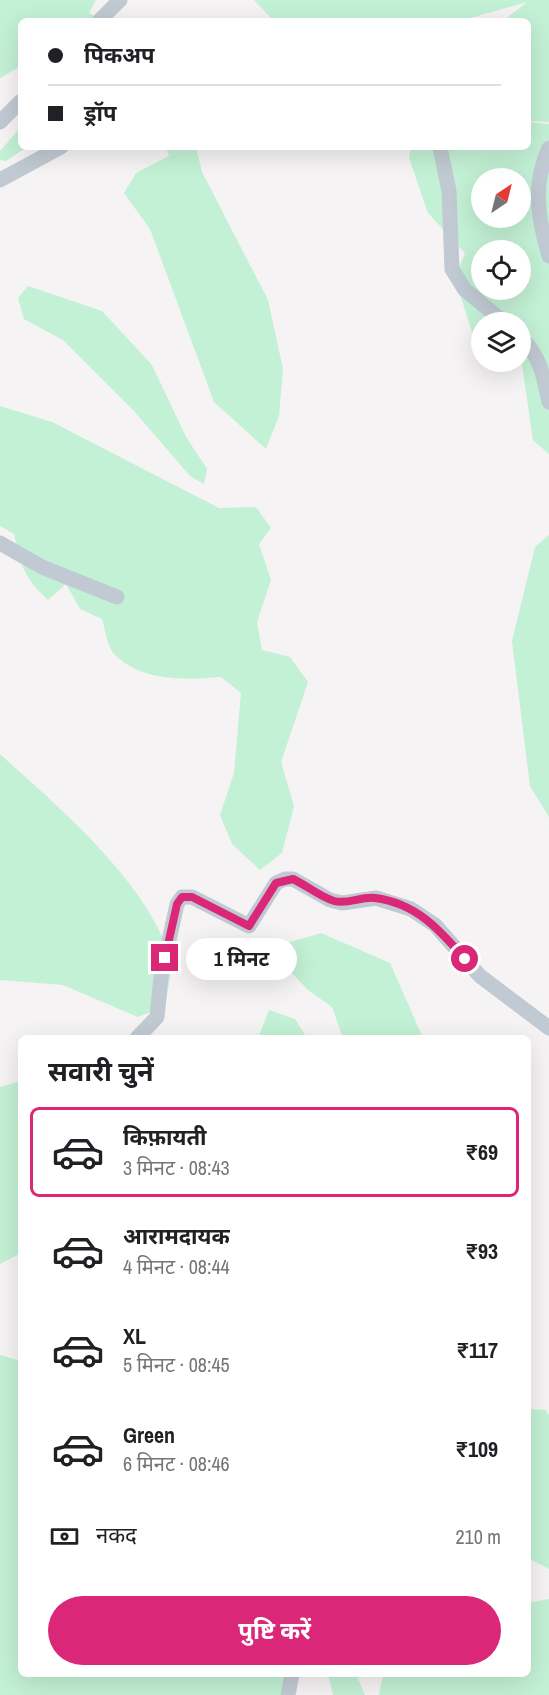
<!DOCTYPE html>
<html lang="hi">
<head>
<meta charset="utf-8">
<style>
	:root { --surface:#fff; --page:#f6f6f6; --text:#202124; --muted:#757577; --line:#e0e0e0; --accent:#db2777 }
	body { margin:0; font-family:"Archivo Narrow","Noto Sans Devanagari",sans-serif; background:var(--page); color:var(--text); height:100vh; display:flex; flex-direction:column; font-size:22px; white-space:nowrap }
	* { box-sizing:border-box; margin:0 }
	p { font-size:20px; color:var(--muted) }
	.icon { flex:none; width:33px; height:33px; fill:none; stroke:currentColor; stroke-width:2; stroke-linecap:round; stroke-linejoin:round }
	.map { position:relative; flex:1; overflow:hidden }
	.details { position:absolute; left:18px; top:1035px; width:513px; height:642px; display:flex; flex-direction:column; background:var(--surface); border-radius:9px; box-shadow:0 6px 24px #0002 }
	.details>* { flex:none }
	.hud { position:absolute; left:18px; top:18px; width:513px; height:132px; border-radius:9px; box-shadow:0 6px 24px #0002; display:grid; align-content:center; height:132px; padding:0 30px; background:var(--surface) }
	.needle { width:39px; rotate:35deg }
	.fabs { position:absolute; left:471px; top:168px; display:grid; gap:12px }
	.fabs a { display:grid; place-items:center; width:60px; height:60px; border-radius:50%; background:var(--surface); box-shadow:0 6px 24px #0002; font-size:30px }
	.end { position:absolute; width:27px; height:27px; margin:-14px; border:8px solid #db2777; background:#fff; box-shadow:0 0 0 3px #fff }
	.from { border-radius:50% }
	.bubble { position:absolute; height:42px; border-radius:21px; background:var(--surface); box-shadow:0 6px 24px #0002; font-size:20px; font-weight:700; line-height:42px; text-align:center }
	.hud b { display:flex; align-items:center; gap:21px; height:57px; font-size:22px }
	.hud b+b { border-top:2px solid var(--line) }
	.hud i { width:15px; height:15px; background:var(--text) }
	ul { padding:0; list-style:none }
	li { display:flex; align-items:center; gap:18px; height:90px; margin:0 12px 9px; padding:0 18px; border:3px solid transparent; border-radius:9px }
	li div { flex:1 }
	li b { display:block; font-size:22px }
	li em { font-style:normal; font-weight:700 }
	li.selected { border-color:var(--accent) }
	li>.icon { width:54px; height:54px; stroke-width:1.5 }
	h2 { padding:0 30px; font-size:27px; line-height:72px }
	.pay { display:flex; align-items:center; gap:15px; height:66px; padding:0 30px; font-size:22px }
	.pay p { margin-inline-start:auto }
	.button { display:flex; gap:12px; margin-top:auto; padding:12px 30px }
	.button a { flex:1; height:69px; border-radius:36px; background:var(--accent); color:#fff; font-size:24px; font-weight:700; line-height:69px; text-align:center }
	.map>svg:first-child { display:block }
</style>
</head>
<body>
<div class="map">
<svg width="549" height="1695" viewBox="0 0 549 1695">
	<rect width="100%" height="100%" fill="#f5f3f3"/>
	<path fill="#c3f1d5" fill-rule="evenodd" d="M0,0H96L89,13L102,21H21V66L0,78Z
		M254,0H549V122L528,121V21H503L527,2L460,21H274Z
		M528,122L549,124V454L533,440L521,358L520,322H482L481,341L474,338L455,278L465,253L428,213L409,158L411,147H528ZM482,178H520V218H482ZM482,250H520V290H482Z
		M21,127V147H27L6,161L0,160V151Z
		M166,147H196L202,172L268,300L283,369L279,416L266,449L214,402L150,229L124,193L136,173L169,156Z
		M28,286L102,311L152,365L186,437L207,469L204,484L190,476L134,411L63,340L24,319L18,298Z
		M0,406L52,422L219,508L256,507L271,528L259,544L271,580L257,622L262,650L290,657L308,682L281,762L294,806L282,853L260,870L232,844L220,815L234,773L241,693L221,677C184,680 142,682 114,654C107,647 105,628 102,619L80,609L66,584L48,600C24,578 21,565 14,534L0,526Z
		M549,535V817L530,786L512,641L535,547Z
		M0,754C58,807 146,880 170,957C174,970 166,994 165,1007L138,1017L63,985L0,980Z
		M321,933L390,963L423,1038H343L332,1007L308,990L285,966L290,942Z
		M269,1010L295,1019L307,1038H258Z
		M21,1081V1253L0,1264V1087Z
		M0,1355L21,1361V1674H300L294,1695H0Z
		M528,1409L546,1410L549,1415V1569L528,1558Z
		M549,1599V1695H379L383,1674H528V1603Z
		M328,1674H356L365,1695H333Z"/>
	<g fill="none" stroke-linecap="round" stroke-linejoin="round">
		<path stroke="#c1cad2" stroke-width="15" d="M99,21L120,0
			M0,122L21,101
			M440,147L449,191L452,269L465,290L504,322
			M549,148C532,184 538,219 549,256
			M0,180L61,147
			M520,337C540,354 544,378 549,402
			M0,543L42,567L117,597
			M137,1038L157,1017L161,977L177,904L182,897H192L249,926L276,883L285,879H293L330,900L342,903L376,898L411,909L435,925L480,976L549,1028
			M288,1695L292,1674"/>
	</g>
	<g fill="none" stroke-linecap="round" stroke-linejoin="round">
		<path stroke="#db2777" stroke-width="8" d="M165,958L177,904L182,897H192L249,926L276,883L293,879C306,885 320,897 334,901C348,905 361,896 375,898C416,903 440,930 465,959"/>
	</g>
</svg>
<div class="fabs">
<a><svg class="needle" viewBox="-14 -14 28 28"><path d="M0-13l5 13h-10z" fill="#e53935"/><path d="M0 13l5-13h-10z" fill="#757577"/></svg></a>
<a><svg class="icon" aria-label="locate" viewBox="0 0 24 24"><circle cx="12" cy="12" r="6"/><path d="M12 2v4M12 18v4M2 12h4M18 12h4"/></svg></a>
<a><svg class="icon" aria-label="layers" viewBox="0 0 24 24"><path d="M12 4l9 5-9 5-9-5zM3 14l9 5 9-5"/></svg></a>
</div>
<i class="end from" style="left:465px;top:959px"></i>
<i class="end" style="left:165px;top:958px"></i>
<div class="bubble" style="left:186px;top:938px;width:111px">1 मिनट</div>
<div class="hud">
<b><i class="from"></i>पिकअप</b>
<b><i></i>ड्रॉप</b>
</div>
<section class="details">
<h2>सवारी चुनें</h2>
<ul>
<li class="selected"><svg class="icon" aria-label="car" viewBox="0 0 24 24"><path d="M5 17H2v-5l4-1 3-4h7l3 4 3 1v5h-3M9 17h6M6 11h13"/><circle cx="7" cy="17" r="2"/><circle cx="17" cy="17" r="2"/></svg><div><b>किफ़ायती</b><p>3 मिनट · 08:43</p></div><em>₹69</em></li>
<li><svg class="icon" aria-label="car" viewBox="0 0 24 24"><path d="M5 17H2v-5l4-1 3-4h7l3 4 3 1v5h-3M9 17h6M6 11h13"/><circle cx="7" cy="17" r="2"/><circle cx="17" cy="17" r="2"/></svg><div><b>आरामदायक</b><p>4 मिनट · 08:44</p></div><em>₹93</em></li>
<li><svg class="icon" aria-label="car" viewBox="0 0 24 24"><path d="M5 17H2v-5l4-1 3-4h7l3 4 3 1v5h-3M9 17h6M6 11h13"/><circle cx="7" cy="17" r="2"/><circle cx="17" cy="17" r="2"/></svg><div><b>XL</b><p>5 मिनट · 08:45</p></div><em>₹117</em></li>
<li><svg class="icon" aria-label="car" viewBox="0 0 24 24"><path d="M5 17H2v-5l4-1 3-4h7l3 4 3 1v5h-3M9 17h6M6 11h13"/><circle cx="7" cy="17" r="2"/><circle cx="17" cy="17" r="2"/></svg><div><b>Green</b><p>6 मिनट · 08:46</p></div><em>₹109</em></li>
</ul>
<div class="pay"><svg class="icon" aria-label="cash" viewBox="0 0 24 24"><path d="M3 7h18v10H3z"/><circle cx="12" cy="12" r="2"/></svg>नकद<p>210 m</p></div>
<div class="button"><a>पुष्टि करें</a></div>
</section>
</div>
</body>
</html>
